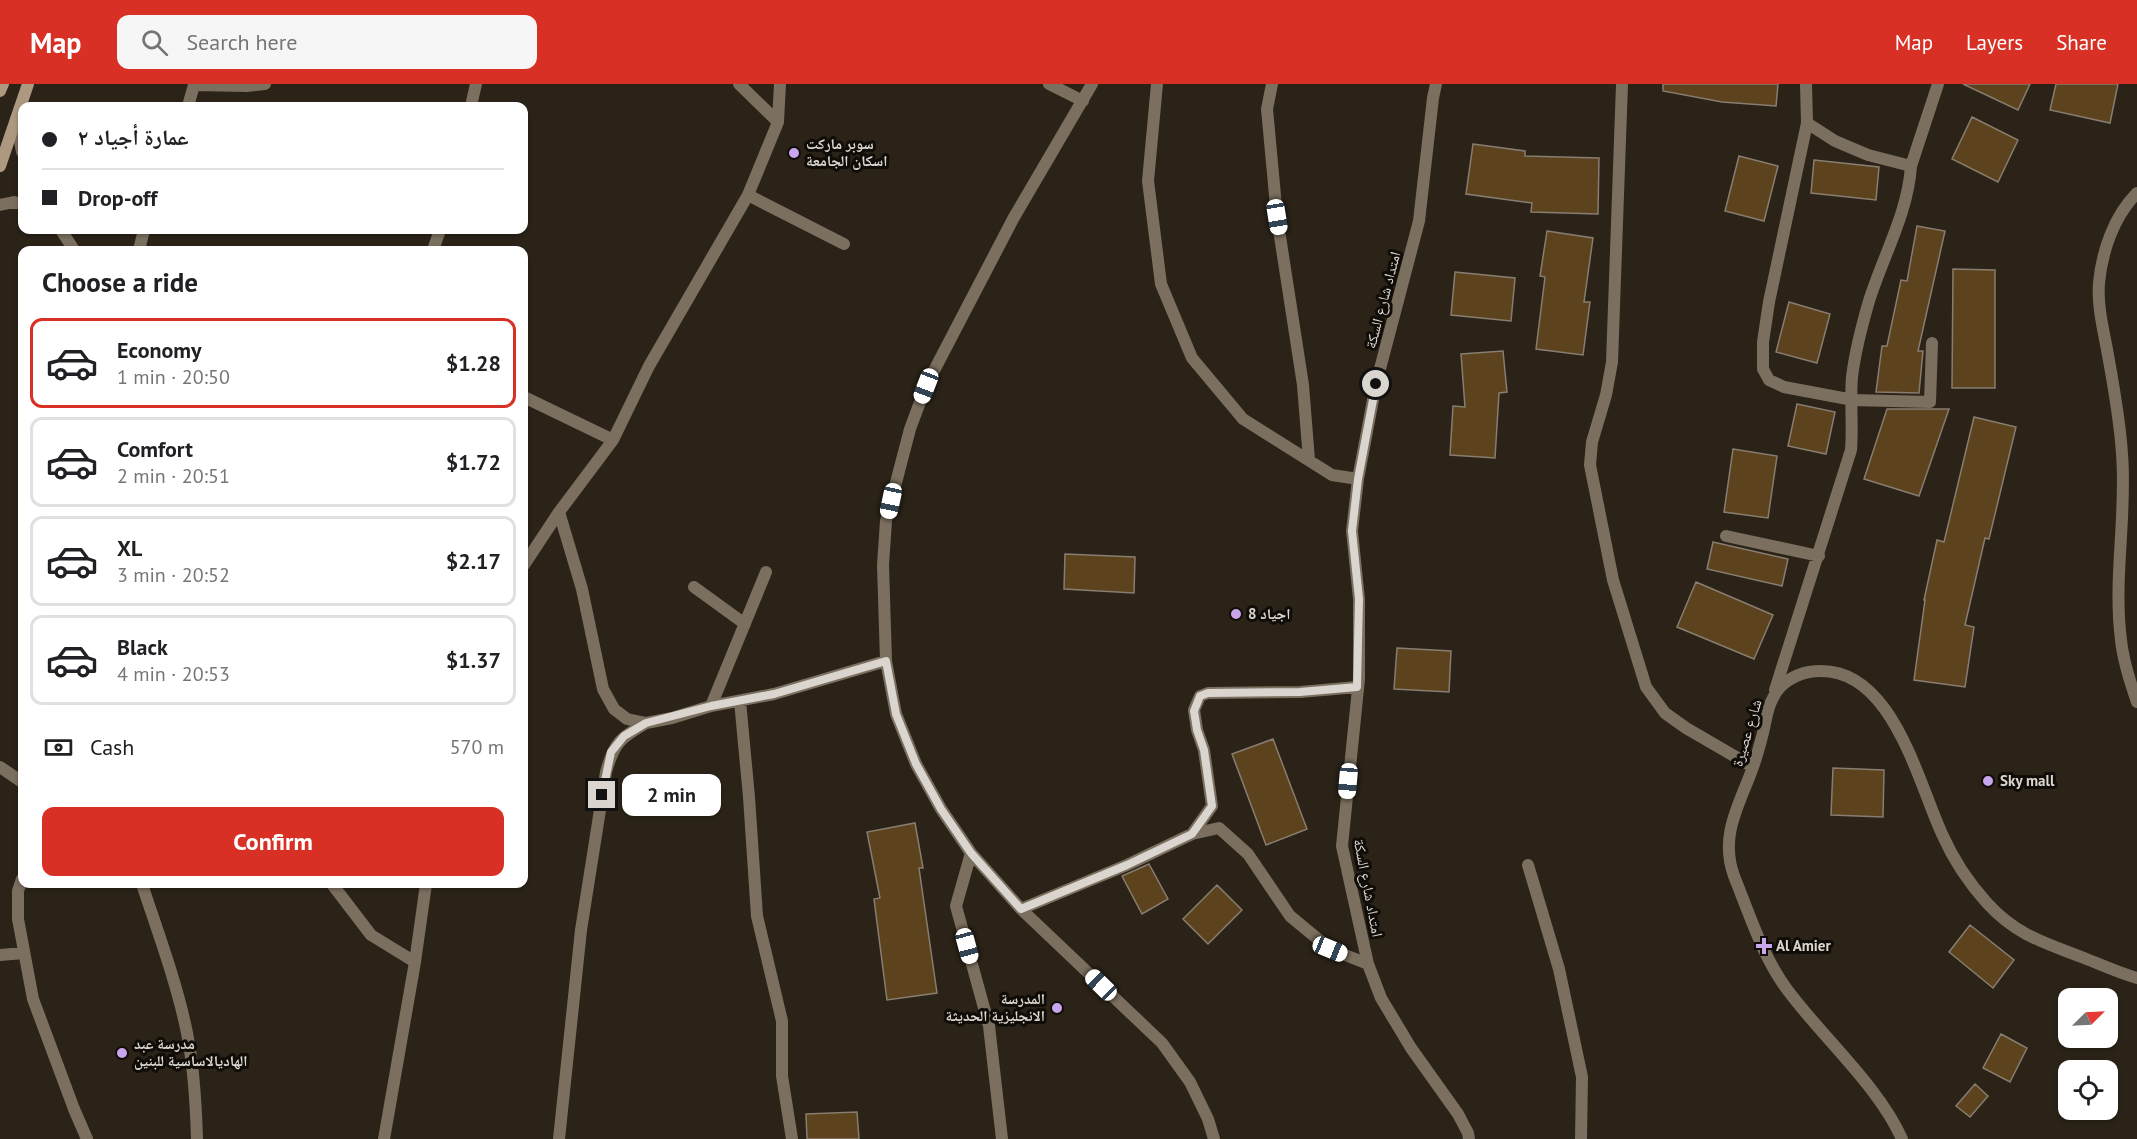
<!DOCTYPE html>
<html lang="en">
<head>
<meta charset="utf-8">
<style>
	:root { --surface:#fff; --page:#f6f6f6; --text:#202124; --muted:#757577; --line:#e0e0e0; --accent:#d93025 }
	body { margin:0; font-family:"PT Sans","Noto Naskh Arabic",sans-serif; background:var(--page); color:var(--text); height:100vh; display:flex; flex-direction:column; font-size:22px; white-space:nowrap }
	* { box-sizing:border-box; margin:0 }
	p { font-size:20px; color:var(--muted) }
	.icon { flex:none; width:33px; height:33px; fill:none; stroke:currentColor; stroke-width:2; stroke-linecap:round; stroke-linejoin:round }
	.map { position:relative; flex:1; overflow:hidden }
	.side { position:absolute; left:18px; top:162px; width:510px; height:642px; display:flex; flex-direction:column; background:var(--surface); border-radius:12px; box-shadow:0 2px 4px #0004 }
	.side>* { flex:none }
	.hud { position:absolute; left:18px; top:18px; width:510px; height:132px; border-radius:12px; box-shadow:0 2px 4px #0004; display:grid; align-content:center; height:132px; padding:0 24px; background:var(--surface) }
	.needle { width:39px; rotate:66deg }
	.buttons { position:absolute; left:2058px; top:904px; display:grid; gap:12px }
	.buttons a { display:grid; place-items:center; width:60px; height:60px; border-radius:12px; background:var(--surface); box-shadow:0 2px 4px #0004; font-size:30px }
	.end { position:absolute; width:27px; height:27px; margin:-14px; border:8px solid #dad5ce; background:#111; box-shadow:0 0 0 3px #111 }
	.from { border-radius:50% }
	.bubble { position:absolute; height:42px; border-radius:12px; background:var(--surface); box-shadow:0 2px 4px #0004; font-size:20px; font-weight:700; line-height:42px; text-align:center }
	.car { position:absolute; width:18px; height:36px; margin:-18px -9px; border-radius:8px; box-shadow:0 0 4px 2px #0007; background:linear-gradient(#fff 24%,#345 0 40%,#fff 0 76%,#345 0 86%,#fff 0) }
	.hud b { display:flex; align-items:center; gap:21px; height:57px; font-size:22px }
	.hud b+b { border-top:2px solid var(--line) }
	.hud i { width:15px; height:15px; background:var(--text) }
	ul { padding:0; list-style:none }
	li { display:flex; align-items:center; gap:18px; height:90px; margin:0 12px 9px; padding:0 12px; border:3px solid var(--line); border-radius:12px }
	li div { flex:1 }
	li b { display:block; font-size:22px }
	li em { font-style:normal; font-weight:700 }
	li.current { border-color:var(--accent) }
	li>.icon { width:54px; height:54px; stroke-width:1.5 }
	h2 { padding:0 24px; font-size:27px; line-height:72px }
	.pay { display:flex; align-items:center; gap:15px; height:66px; padding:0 24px; font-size:22px }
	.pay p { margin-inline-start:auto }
	.action { display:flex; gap:12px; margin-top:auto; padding:12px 24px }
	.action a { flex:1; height:69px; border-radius:12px; background:var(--accent); color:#fff; font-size:24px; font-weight:700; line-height:69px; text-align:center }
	header { display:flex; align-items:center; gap:36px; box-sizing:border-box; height:84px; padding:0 30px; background:var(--accent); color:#fff }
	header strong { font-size:28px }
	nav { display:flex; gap:33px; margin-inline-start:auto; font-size:21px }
	.search { width:420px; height:54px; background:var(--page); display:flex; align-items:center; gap:15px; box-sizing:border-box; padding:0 21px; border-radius:12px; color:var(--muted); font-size:22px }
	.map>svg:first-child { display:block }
</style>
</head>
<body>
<header>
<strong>Map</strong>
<div class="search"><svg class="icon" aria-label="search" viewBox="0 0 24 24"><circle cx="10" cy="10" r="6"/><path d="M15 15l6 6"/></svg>Search here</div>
<nav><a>Map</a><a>Layers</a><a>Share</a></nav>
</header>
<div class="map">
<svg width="2137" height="1055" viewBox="0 0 2137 1055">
	<rect width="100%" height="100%" fill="#2b2318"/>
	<path fill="#5c431e" stroke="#877d70" stroke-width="1.5" d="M1663,0H1778L1776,22L1722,18L1663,7Z
		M1963,0H2030L2018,26Z
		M2056,0H2118L2110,39L2050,26Z
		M1972,33L2018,56L1998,98L1952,75Z
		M1473,60L1525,67V72L1599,74L1598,130L1531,128L1532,119L1466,110Z
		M1739,72L1778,82L1764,137L1725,127Z
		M1814,76L1879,83L1876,116L1811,109Z
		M1917,142L1945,147L1918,267H1923L1919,309L1876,308L1882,262H1887L1901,196L1907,197Z
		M1547,147L1593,154L1584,218H1590L1583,271L1536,265L1545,193L1540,192Z
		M1953,185L1995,186V304H1952Z
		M1455,188L1515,194L1511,237L1451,231Z
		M1789,218L1830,230L1817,279L1776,268Z
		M1503,267L1507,308L1499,309L1495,374L1450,371L1453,322L1465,323L1461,270Z
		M1797,320L1835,328L1826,370L1788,362Z
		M1887,325H1949L1919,412L1864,395Z
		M1974,333L2016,343L1989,455L1985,454L1965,541L1974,543L1965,603L1914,596L1925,516H1924L1937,456L1944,458Z
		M1733,365L1777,372L1768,434L1724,428Z
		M1713,458L1788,475L1782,502L1707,485Z
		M1065,470L1135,473L1134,509L1064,505Z
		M1696,498L1773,531L1754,575L1677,543Z
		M1397,564L1451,567L1449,608L1394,605Z
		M1273,655L1307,745L1266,761L1232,670Z
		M1833,684L1884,686L1883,733L1831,731Z
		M915,739L923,784H919L937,909L887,916L874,815L880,814L867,748Z
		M1149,780L1168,815L1142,830L1122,792Z
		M1217,801L1242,826L1208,860L1183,835Z
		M1970,841L2014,876L1993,904L1949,868Z
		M2001,950L2027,964L2010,998L1983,984Z
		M1975,1000L1988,1012L1970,1033L1956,1022Z
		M857,1028L859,1055H807L806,1030Z"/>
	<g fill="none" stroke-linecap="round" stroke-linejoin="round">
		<path stroke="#7b6f5f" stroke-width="12" d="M739,0L778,38
			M1049,0L1083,17
			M1092,0L1013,135L926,302L910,345L886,437L883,481L886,577L896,630L916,680L941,725L971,769L1021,825L1162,959L1190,998L1208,1035L1214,1055
			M1157,0L1148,97L1161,200L1192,274L1243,335L1332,391L1358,395
			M1272,0L1267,25L1277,133L1303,301L1309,376
			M1436,0L1433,14L1419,137L1376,300L1358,395L1352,447L1359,515V595L1342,762L1368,880L1381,914L1411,964L1458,1030L1468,1049L1469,1055
			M1622,0L1612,278L1606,311L1592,358L1590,381L1613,496L1646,603L1665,629L1686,644L1753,683
			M188,22L194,1L247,2L265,0
			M471,22L476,0
			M16,35L22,68
			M1807,39L1769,218L1763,258V285L1769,296L1784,303L1853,316L1930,318L1932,259
			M1911,82L1938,0
			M2137,109C2114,132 2102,167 2099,199C2097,223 2104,248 2108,271C2114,304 2120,337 2122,370C2127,432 2113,494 2121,556C2123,577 2130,598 2137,618
			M748,111L844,160
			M0,121L14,118L22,120
			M61,146L74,166
			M139,166L144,146
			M433,166L440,146
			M524,313L613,356
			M559,428L582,505L603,605L614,625L627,635L646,639L672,634L711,622L774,610L886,577
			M1726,452L1819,472
			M524,481L559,428L613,356L649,282L748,111L778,38L780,0
			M694,503L745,540
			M1775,606L1851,366C1853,342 1850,317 1852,293C1855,268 1862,241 1869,217C1883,172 1908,129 1911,82L1868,71L1835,57L1807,39L1806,0
			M740,617L749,713L757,832L782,937V992L792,1055
			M711,622L766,488
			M0,683L22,698
			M1192,750L1212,722L1204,666L1197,646L1194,626L1200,612L1208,609L1300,608L1357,603
			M971,769L956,822L989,942L1002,1055
			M1528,781L1559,885L1582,993L1581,1055
			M22,795L18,807V835L33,915L74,1025L87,1055
			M142,800C158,849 177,899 187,949C194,984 196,1020 197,1055
			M332,800L371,851L415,878
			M1021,825L1127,781L1192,750L1219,744L1248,770L1290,832L1330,865L1368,880
			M0,871L24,869
			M384,1055L415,878L426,800
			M559,1055L581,846L606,688C614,659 620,654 646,639
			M1902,1055C1878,1001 1821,952 1786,904C1762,871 1749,829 1734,792C1719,751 1740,720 1753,683C1757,672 1760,660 1763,649C1766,637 1767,624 1773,614C1779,600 1794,591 1809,588C1890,574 1917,696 1942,750C1953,775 1968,798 1987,819C2016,851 2045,859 2084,874C2102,881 2119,889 2137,894"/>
		<path stroke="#ac9980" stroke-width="12" d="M0,7L3,0
			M0,82L28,0"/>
	</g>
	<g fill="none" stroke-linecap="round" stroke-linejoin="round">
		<path stroke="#dad5ce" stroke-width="8" d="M602,711L611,668L624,652L646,639L711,622L774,610L886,577L896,630L916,680L941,725L971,769L1021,825L1127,781L1192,750L1212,722L1204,666L1197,646L1194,627L1200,612L1208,609L1300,608L1357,603L1359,515L1352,447L1358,395L1376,300"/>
	</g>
	<g fill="#c9a5ee" stroke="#100d08" stroke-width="2">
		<circle cx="794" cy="69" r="6"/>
		<circle cx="1236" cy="530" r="6"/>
		<circle cx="1988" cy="697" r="6"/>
		<path d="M1761 853h6v6h6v6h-6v6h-6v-6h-6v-6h6z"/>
		<circle cx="1057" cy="924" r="6"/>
		<circle cx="122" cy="969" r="6"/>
	</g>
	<g text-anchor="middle" stroke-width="6" stroke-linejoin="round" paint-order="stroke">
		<g font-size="15" font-weight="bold" fill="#dad5ce" stroke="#100d08" text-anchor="start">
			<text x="806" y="65">سوبر ماركت<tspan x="806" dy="17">اسكان الجامعة</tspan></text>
			<text x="1248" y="535">اجياد 8</text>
			<text x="2000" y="702">Sky mall</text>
			<text x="1776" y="867">Al Amier</text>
			<text x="1045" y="920" text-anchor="end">المدرسة<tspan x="1045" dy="17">الانجليزية الحديثة</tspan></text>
			<text x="134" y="965">مدرسة عبد<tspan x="134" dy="17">الهاديالاساسية للبنين</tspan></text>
		</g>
		<g font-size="15" fill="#dad5ce" stroke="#100d08">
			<text transform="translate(1383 216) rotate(-75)" y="5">امتداد شارع السكة</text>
			<text transform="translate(1747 649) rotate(-73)" y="5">شارع عصيرة</text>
			<text transform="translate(1368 804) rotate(79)" y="5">امتداد شارع السكة</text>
		</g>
	</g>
</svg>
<div class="buttons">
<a><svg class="needle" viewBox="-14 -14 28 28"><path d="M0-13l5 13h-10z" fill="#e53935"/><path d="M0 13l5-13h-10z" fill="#757577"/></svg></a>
<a><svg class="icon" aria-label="locate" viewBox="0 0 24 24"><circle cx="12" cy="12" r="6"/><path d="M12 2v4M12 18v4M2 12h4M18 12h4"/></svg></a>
</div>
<i class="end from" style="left:1376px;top:300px"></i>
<i class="end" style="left:602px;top:711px"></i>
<div class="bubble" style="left:622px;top:690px;width:99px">2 min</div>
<i class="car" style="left:1277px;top:133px;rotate:171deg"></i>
<i class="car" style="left:926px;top:302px;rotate:201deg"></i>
<i class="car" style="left:891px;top:417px;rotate:192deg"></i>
<i class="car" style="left:1348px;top:697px;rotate:185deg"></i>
<i class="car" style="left:967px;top:862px;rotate:165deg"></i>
<i class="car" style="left:1330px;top:865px;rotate:112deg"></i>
<i class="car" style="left:1101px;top:901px;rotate:314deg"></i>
<div class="hud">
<b><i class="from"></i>عمارة أجياد ٢</b>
<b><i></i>Drop-off</b>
</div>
<section class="side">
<h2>Choose a ride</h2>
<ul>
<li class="current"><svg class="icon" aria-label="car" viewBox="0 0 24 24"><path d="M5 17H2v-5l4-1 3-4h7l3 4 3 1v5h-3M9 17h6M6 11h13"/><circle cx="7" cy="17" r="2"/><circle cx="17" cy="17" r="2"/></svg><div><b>Economy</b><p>1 min · 20:50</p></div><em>$1.28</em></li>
<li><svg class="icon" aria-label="car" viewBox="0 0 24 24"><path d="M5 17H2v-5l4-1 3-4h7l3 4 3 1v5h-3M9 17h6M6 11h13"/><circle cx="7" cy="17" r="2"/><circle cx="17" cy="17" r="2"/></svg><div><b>Comfort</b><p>2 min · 20:51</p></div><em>$1.72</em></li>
<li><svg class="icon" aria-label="car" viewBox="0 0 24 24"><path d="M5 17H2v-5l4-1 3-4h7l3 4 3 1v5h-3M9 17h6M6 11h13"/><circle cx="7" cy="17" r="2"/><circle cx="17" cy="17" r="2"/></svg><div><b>XL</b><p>3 min · 20:52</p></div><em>$2.17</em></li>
<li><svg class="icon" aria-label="car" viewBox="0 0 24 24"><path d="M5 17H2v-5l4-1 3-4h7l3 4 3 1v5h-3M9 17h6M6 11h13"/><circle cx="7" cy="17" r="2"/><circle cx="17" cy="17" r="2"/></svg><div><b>Black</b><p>4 min · 20:53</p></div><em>$1.37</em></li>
</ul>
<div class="pay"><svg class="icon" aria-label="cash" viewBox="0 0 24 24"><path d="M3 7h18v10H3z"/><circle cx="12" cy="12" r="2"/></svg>Cash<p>570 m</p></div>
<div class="action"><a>Confirm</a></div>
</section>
</div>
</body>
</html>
